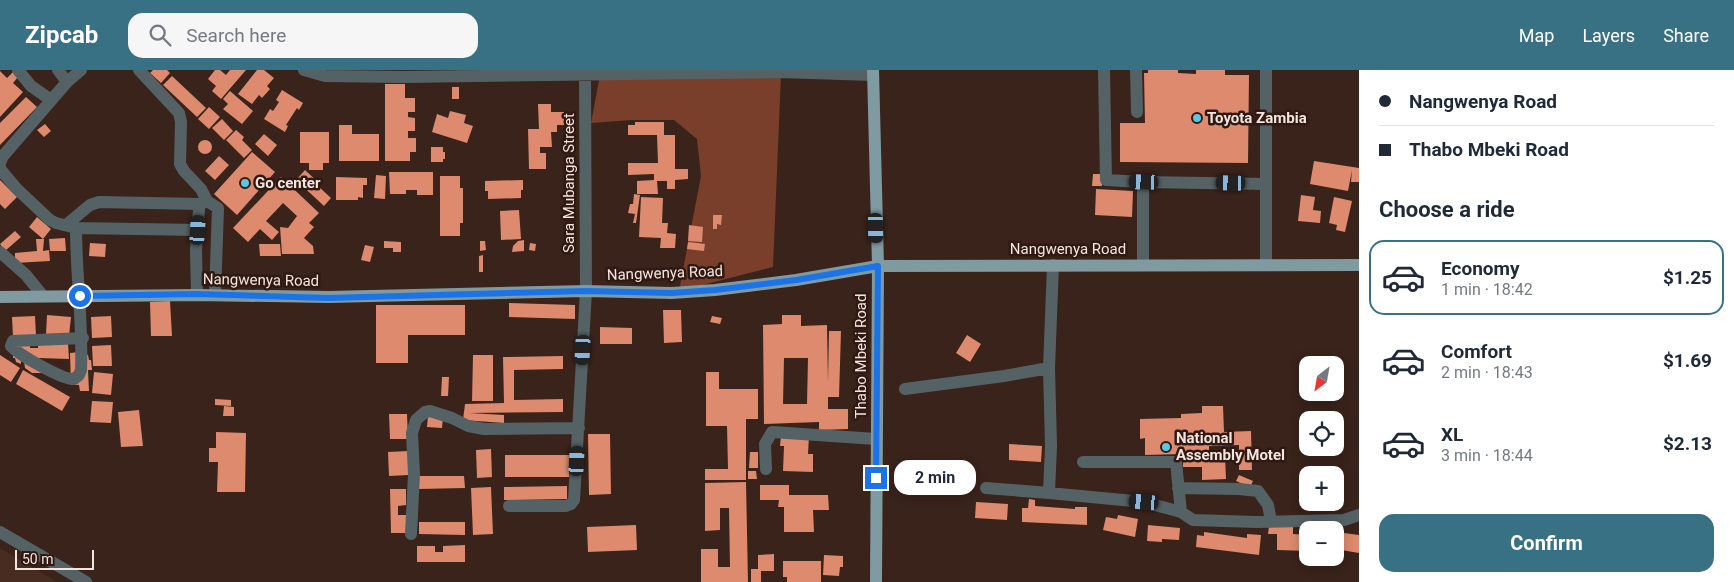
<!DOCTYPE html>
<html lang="en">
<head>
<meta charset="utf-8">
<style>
	:root { --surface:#fff; --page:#f6f6f7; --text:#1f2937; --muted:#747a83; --line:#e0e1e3; --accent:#387184 }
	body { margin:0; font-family:Roboto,sans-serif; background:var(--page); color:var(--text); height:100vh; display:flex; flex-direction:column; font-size:19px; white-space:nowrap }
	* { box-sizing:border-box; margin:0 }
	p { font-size:16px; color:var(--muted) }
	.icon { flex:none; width:28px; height:28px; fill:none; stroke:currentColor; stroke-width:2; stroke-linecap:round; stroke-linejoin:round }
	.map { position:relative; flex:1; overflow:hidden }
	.details { display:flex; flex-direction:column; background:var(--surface); width:375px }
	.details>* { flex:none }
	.top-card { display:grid; align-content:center; height:110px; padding:0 20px; background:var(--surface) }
	.needle { width:32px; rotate:211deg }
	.buttons { position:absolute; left:1299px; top:286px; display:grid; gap:10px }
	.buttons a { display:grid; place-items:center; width:45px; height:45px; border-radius:10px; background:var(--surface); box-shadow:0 2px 12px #0003; font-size:25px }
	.scale { position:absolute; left:15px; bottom:12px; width:79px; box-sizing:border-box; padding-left:5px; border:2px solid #f3e4de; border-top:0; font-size:14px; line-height:18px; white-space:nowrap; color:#f3e4de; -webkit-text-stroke:4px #2f1912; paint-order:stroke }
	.end { position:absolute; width:22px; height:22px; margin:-11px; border:6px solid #1a73e8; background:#fff; box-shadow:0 0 0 2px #fff }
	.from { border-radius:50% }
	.bubble { position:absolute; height:35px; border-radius:15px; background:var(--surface); box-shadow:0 2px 12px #0003; font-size:16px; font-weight:700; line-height:35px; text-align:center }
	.car { position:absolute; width:15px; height:30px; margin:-15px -8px; border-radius:6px; box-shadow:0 0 4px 1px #0007; background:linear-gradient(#222 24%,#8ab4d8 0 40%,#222 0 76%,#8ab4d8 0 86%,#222 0) }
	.top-card b { display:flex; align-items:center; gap:18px; height:48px; font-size:19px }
	.top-card b+b { border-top:1px solid var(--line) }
	.top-card i { width:12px; height:12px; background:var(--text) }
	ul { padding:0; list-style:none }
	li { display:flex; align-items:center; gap:15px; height:75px; margin:0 10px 8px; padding:0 10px; border:2px solid transparent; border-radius:15px }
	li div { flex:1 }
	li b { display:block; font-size:19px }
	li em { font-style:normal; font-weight:700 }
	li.active { border-color:var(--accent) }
	li>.icon { width:45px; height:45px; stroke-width:1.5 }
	h2 { padding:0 20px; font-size:22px; line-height:60px }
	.primary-button { display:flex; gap:10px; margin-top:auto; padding:10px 20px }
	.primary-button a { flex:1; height:58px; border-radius:15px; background:var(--accent); color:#fff; font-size:20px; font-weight:700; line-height:58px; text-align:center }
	header { display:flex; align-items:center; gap:30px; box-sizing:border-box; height:70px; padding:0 25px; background:var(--accent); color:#fff }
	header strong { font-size:24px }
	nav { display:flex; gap:28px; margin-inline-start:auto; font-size:18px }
	.search { width:350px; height:45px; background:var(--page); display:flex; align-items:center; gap:12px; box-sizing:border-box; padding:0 18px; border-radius:15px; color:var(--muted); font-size:19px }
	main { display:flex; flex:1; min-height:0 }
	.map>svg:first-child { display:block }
</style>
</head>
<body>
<header>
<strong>Zipcab</strong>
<div class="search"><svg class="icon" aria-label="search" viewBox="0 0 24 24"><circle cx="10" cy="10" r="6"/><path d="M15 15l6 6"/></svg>Search here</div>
<nav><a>Map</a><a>Layers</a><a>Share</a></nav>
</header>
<main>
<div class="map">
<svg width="1359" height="512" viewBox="0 0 1359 512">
	<rect width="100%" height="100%" fill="#39231b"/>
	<path fill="#482b21" d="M0,478L57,512H0Z"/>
	<path fill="#793f2b" d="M600,5H781L773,197L679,221L701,106L697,69L674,50H632L591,53Z"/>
	<path fill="#dd8a6e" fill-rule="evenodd" d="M153,0H167L170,3L161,13L150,3Z
		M215,0H220L226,5L230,0H246L221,29L212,21L216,16L208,9Z
		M257,0H264L274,8L267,16L270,19L262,28L259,25L252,34L238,24Z
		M1148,0H1178V3L1196,4V0H1225V5H1249L1248,93L1120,92V53H1145L1144,3H1148Z
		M0,1L7,8L13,2L18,7L13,13L23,22L0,47Z
		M172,6L206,38L197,47L163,15Z
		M385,14H405V28H415V42H408V47L415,48V61H408V68H416V82H410V91H385Z
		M452,17H459V29H452Z
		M282,20L303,33L299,40L297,38L286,55L288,56L285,62L264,49L270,39L273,41L279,32L276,30Z
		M230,21L253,41L242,54L223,39L228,34L223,29Z
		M26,27L37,37L0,75V53Z
		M538,34H551V42H564V55H557V62H551L552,77H540V83H546V99H529L528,59H539Z
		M209,37L220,47L209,59L198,49Z
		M450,41L466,45L464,53L473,56L467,73L432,62L437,44L448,48Z
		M222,49L233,61L224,70L212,58Z
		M635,52H664V65H675V99H688V109L675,110V119H667V111H657L658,124H637V111L654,110V104L628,105V93H658L657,65H628V55H635Z
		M45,54L51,61L44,67L37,60Z
		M339,55H352V64H379V91H339Z
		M236,60L244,67L242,70L252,80L244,88L226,70Z
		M300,62H329V93H323V100H309V93H300Z
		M264,64L277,75L268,86L255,74Z
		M198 77a7 7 0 1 1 14 0a7 7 0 1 1-14 0Z
		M431,77H443V82H445V89H443V92H431Z
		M252,82L275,102L237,145L214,124Z
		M219,86L229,95L215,110L205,101Z
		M1314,91L1359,98V112H1351L1352,100L1348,121L1310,114Z
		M305,100L319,113L317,115L331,128L324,136L296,110Z
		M389,102H433V125H417V120H406V124H390Z
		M1093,104H1102V116H1092Z
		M376,105L386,106L385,129L374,128Z
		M440,106H460V118H463V153H460V166H440Z
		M281,107L319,143L309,153L314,157L304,168L313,176L314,184H282L280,157L288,158L297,146L283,133L266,151L279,162L272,170L260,159L248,172L233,158Z
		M336,107L367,108V115H363V128L358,127V130H336Z
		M0,110L17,127L5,139L0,134Z
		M523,110V120H521V128L488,129V121H485V111Z
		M1096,119L1133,121L1132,147L1095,145Z
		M634,124L640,125L636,153H633L635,144L628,143L630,134H633Z
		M1301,125L1315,127L1313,140L1321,141L1320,153L1298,151Z
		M641,127L663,128L662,153H668L667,163L676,164L675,178H660L661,168L639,167Z
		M1334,127L1352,131L1345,162L1336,160L1337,155L1329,153Z
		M519,140L521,169L501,170L500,141Z
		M713,145H722L721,155L717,154V159H713Z
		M37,147L51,159L43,169L29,157Z
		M689,155L703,157L702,172L688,171Z
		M15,161L21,167L5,181L0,174Z
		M65,168L66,181H50L49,169Z
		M36,169H44L43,181L49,180L50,191L15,193V183L37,181Z
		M524,170V181L512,182L513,176L518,171Z
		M384,171L401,172V182H393V178H384Z
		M480,171H485L486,180L480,181Z
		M688,172L705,174L704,181L687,179Z
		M90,173L106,174L105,187L89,186Z
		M530,173L536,174L535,181L529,180Z
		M259,174H280L281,186H260Z
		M365,175L374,177L370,192L361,190Z
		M483,185V202H479V186Z
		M170,231L172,266H151L150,232Z
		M509,233L575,235V249L509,247Z
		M376,235H465V265H408V293H376Z
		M663,240H681L682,272L664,273Z
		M47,245L71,247L69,266L46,264Z
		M782,245H801V256L827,255L828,312L829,261H841L839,327H828V339H848V359L819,360V352L764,354L763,255L782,254ZM784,288H808L807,334H783Z
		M35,246L36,266L13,267L12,247Z
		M111,246L112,267L92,268L91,247Z
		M712,246L722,248L720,254L710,252Z
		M600,257L632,258V274H600Z
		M967,265L981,274L970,292L956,283Z
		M38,267L68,273L69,289L39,288L41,303H32L25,298L24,291H21V294L16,292L15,288H13V272L30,273V278H38Z
		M111,275L112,296H93L92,276Z
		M80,282L88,285L89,290H91L92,300H88L89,321H80L79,315H71L70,283Z
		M0,285L20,298L11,312L0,305Z
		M473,285H493V331H472Z
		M563,286V299L514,300V330L563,329V342L469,343L504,345V353L463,350L465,334L504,333L503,287Z
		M23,300L70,327L62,341L16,314Z
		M94,302L113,304L111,325L92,323Z
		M706,302H719V319H758V349H746V410H705V399H728L727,356H706Z
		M442,307H449L448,326H441Z
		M215,329L231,330V336L215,335Z
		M92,331L113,332L111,353L90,352Z
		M224,336L234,337V346H223Z
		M1202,336H1223L1224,362L1251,361L1252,400H1239V375L1209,376V387L1225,386L1226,409L1202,410V397H1183V384L1145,385V368L1140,369V349L1181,348V344L1202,343Z
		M139,340L143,376L121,377L118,342Z
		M389,344H407L408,369H390Z
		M428,345L443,347L442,358L427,357Z
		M216,362L246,363L245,422H217L218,392H209V378H216Z
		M588,364H610L611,424L589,425Z
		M781,366H809L808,384H813V402L783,401L784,376H780Z
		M1009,374L1042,376L1041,392L1009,390Z
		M491,379L492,407L477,408L476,380Z
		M408,381L409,405L389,406L388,382Z
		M750,382H758V398H749Z
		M505,385H569V407H505Z
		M748,401H756L757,409H748Z
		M1239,405L1253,411L1250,417L1236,411Z
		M418,406H464L465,418L419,419Z
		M746,412L748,512H701V479H718V497H730L729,438H720V460L705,461V413Z
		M760,415H789V425H828L829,440H813L814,462H784V437H778L779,430H760Z
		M567,416V429L504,430V417Z
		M491,417L493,464L473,465L471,418Z
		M390,419H406V435L398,436V445H408V463H391Z
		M1029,429L1035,430V436L1075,439V437H1087V455L1022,452V438H1028Z
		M976,432L1008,434L1007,450L975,448Z
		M1118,445L1138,449L1135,467L1103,460L1106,447L1117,449Z
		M419,452H465V465L419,464Z
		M636,455L637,480L588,482L587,457Z
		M1148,455L1180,458L1179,470L1162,469V472L1147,471Z
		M1269,456H1293V464L1308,465V481L1277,480V464H1268Z
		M1204,462L1247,468V464L1261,465L1259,485L1196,477L1197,465L1204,466Z
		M1344,463L1359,465V483L1335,479V465L1344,466Z
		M465,475V492H417V476H435V482H443V476Z
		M774,484V501H761V512H751V499H758V485Z
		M824,485L843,486V497H840L839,506L823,505Z
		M783,491H821V512H787V507H783Z"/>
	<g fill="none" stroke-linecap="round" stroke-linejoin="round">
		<path stroke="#556265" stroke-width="12" d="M18,0L31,16L51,30
			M58,0L67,12
			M139,0L179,43L181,52L180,94L184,101L201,119L207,131L218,138L215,225
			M304,0L325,6L404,7L780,2L873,5
			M1104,0L1106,110L1143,112
			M1136,0L1137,42
			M0,93L3,86L67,12L81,0
			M0,97L1,100L17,119L50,150L56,153L76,158C76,205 83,252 81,300L79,305L74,309C63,310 19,285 11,276L13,271L83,268
			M1266,114V0
			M66,155L90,135L99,132L200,134
			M76,158L198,160
			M0,182L26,205L43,226
			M1053,195L1049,298L1051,376L1049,423L1144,432L1181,442L1193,450L1256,452L1344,450L1359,445
			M1143,195V112L1266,114V195
			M197,225L196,180L199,139L200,134L207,131
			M905,319L1004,306L1049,298
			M1083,392H1176L1181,442
			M766,399L765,374L772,362L876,369
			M986,418L1049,423
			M1178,418L1239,419L1258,421L1268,435L1271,451
			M509,436H566L571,434L574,430L586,221L585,4
			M0,462L86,512
			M411,464L414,404L412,363L416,350L425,342L430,341L452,348L468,356L484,359L579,358"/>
		<path stroke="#7f9aa1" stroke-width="12" d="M873,0L878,196L876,512
			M0,227L197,225L329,227L586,221L672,223L715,220L796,210L878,196L1359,195"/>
	</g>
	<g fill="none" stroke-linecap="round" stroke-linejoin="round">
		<path stroke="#1a73e8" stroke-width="6" d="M80,226L196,224L328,228L586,221L672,223L715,220L796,210L878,196L876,408"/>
	</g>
	<g fill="#57c9e2" stroke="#2f1912" stroke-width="2">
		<circle cx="1197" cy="48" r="5"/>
		<circle cx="245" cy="113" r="5"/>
		<circle cx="1166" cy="377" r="5"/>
	</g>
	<g text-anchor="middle" stroke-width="5" stroke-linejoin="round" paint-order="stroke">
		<g font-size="15" font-weight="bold" fill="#f3e4de" stroke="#2f1912" text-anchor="start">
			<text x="1207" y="53">Toyota Zambia</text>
			<text x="255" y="118">Go center</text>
			<text x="1176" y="373">National<tspan x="1176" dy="17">Assembly Motel</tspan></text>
		</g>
		<g font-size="15" fill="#f3e4de" stroke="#2f1912">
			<text transform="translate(569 113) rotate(-90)" y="5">Sara Mubanga Street</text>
			<text x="1068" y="184">Nangwenya Road</text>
			<text transform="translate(665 203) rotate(-2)" y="5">Nangwenya Road</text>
			<text transform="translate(261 210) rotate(1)" y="5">Nangwenya Road</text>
			<text transform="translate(861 286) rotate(-90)" y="5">Thabo Mbeki Road</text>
		</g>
	</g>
</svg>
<div class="buttons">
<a><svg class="needle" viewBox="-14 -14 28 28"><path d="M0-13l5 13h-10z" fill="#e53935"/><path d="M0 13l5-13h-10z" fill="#747a83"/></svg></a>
<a><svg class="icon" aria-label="locate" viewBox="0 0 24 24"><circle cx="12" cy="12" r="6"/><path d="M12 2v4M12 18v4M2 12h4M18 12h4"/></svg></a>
<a>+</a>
<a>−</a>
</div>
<div class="scale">50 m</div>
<i class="end from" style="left:80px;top:226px"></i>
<i class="end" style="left:876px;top:408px"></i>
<div class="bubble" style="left:894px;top:390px;width:82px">2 min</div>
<i class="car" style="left:1144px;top:112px;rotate:272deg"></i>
<i class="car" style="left:1231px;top:113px;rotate:271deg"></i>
<i class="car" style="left:876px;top:158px;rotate:179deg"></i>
<i class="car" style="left:198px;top:160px;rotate:4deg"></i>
<i class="car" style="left:583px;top:280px;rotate:183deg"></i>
<i class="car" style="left:577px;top:391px;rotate:3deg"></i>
<i class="car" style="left:1144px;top:432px;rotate:275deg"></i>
</div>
<section class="details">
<div class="top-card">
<b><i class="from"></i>Nangwenya Road</b>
<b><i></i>Thabo Mbeki Road</b>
</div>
<h2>Choose a ride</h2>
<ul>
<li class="active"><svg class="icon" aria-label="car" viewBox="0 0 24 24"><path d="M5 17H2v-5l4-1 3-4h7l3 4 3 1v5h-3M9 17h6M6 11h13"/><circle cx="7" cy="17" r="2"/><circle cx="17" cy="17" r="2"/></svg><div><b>Economy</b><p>1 min · 18:42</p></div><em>$1.25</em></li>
<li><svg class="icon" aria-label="car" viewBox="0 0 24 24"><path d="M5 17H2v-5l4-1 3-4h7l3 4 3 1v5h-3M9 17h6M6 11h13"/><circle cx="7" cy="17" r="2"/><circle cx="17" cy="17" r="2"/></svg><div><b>Comfort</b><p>2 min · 18:43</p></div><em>$1.69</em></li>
<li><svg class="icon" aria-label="car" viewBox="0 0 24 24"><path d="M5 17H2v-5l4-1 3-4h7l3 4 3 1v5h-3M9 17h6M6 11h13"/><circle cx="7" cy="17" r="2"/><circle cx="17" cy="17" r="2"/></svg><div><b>XL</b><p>3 min · 18:44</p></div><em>$2.13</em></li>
</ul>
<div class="primary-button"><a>Confirm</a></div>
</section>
</main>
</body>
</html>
